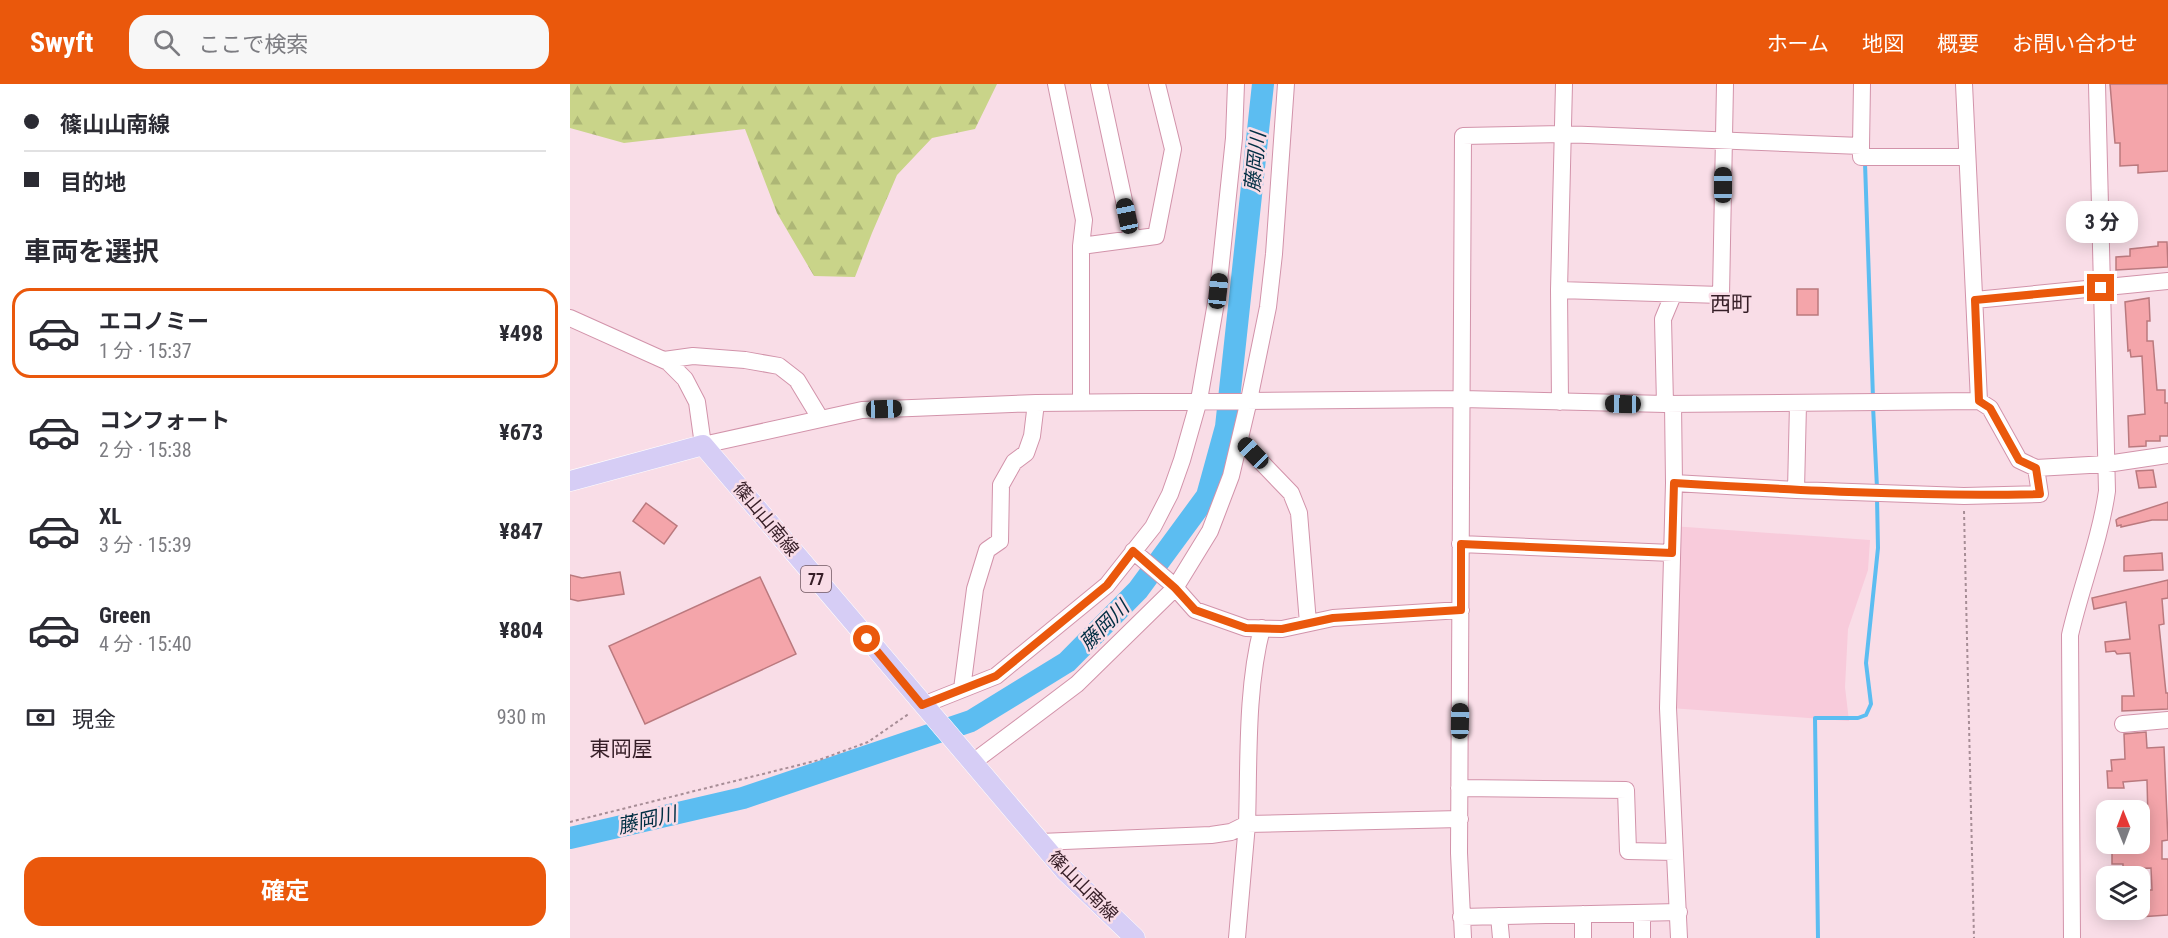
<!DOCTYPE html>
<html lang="ja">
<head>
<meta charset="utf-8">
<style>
	:root { --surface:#fff; --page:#f7f7f7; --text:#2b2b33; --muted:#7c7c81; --line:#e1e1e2; --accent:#ea580c }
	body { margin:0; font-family:"Roboto Condensed","Noto Sans JP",sans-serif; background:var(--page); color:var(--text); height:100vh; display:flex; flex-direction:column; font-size:22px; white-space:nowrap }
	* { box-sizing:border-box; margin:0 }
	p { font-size:20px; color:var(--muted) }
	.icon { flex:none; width:33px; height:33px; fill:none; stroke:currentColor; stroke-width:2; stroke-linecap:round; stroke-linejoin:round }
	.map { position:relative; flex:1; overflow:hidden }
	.sheet { display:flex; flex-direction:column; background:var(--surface); width:570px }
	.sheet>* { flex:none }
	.guide { display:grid; align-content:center; height:132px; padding:0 24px; background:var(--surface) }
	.needle { width:39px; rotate:359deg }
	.controls { position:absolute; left:1526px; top:716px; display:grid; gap:12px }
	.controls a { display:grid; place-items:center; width:54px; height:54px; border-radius:12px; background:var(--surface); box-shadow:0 3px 15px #0003; font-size:30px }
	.end { position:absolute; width:27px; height:27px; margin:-14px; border:8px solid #ea580c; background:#fff; box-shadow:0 0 0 3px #fff }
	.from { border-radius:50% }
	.bubble { position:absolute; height:42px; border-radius:18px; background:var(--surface); box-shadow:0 3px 15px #0003; font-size:20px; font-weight:700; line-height:42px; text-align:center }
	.car { position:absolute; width:18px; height:36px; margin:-18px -9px; border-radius:8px; box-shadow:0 0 4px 2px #0007; background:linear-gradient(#222 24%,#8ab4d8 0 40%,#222 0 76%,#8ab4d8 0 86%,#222 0) }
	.guide b { display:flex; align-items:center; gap:21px; height:57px; font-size:22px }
	.guide b+b { border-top:2px solid var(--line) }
	.guide i { width:15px; height:15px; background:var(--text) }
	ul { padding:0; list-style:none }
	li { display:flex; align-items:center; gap:18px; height:90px; margin:0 12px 9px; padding:0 12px; border:3px solid transparent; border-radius:18px }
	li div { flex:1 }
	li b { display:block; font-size:22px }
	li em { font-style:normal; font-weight:700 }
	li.on { border-color:var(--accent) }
	li>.icon { width:54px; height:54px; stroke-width:1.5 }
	h2 { padding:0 24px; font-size:27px; line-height:72px }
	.pay { display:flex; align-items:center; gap:15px; height:66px; padding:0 24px; font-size:22px }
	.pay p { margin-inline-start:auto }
	.primary-button { display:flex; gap:12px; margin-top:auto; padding:12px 24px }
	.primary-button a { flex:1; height:69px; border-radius:18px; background:var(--accent); color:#fff; font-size:24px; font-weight:700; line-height:69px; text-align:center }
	header { display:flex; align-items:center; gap:36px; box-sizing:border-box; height:84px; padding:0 30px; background:var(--accent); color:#fff }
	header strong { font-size:28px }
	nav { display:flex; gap:33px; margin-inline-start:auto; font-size:21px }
	.search { width:420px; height:54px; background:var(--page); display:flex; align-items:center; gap:15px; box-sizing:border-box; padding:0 21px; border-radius:18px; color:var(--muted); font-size:22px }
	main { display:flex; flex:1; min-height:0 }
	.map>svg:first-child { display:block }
</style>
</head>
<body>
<header>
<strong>Swyft</strong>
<div class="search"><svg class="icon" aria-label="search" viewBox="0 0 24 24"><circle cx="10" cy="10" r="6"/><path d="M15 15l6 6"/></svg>ここで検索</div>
<nav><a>ホーム</a><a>地図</a><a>概要</a><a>お問い合わせ</a></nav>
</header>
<main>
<section class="sheet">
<div class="guide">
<b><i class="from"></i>篠山山南線</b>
<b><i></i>目的地</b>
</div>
<h2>車両を選択</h2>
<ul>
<li class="on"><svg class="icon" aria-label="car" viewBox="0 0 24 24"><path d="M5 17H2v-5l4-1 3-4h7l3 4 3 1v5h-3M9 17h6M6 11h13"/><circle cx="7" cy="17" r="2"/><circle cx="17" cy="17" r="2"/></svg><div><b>エコノミー</b><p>1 分 · 15:37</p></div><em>¥498</em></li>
<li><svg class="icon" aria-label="car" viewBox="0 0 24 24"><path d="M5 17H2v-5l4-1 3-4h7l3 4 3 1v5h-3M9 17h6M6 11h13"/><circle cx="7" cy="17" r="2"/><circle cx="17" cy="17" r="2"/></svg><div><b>コンフォート</b><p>2 分 · 15:38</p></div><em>¥673</em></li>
<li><svg class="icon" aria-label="car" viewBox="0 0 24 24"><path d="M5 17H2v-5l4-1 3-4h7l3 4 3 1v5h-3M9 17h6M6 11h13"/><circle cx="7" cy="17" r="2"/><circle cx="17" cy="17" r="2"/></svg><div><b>XL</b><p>3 分 · 15:39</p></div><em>¥847</em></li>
<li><svg class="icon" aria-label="car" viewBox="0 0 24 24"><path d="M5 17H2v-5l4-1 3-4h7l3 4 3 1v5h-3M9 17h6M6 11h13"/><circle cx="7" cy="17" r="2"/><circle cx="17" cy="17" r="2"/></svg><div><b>Green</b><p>4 分 · 15:40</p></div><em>¥804</em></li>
</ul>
<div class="pay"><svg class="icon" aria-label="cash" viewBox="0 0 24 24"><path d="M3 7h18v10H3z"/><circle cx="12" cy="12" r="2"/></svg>現金<p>930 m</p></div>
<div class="primary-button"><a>確定</a></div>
</section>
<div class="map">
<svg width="1598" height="854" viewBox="0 0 1598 854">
	<defs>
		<pattern id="forest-firs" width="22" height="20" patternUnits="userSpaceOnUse" patternTransform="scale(1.5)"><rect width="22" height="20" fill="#c9d489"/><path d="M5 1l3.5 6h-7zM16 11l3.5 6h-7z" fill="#adb676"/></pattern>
	</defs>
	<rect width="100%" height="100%" fill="#f9dde7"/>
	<path fill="#f8cbdb" d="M1102,442L1300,456L1298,486L1278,545L1275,603L1279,637L1100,624Z"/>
	<path fill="url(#forest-firs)" d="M0,0H427L405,45L362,54L327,91L302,149L285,193L244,192L207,129L175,45L54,59L0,44Z"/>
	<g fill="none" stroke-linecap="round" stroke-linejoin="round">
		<path stroke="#5cbdf1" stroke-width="4" d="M1295,79L1303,314
			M1303,322L1307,404
			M1248,854L1245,634H1288L1296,631L1301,620L1296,579L1308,464L1307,414"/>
		<path stroke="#5cbdf1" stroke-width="22" d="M0,754L173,714L401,637L497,578L568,506L637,412L656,343L693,0"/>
	</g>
	<path fill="#f4a5aa" stroke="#ba797e" stroke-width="1.5" d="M1540,0H1598V87L1568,89V81L1550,82V59H1545Z
		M1588,158H1597L1598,183L1546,186V173L1560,172V165L1588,162Z
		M1227,205H1248V231H1227Z
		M1579,214L1580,237H1577V257H1583L1587,306H1595V319H1598V352H1590V357H1576V362L1559,363L1558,332L1575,330L1572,272L1561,273L1560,266L1558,267L1555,218Z
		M1583,386L1586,403L1569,404L1566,387Z
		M1598,418V436H1582L1551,443V441L1547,442L1546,436L1549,434Z
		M76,419L107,442L94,460L63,437Z
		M1592,469L1593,486L1554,487V473L1555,472Z
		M50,488L54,510L8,517L0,515V491L12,494Z
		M190,493L226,570L75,640L39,562Z
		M1598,496V514L1592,515L1594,540L1589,541L1596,609H1598V625L1552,627V612H1564L1560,569L1547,570L1545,567L1536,568L1535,558L1560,555L1556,518L1524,525L1522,514Z
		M1576,648L1577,664L1594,663L1598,756L1592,757V775H1598V831L1569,833V806H1582L1581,784L1553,785V780H1542V764L1569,763V736H1578L1577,696L1553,698L1554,704H1538L1537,687H1542L1541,676L1555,675L1554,650Z"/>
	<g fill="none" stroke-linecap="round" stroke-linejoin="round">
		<defs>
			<path id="minor" d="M486,0L514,136L511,162V318
				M529,0L562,154
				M1394,0L1409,317
				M1291,62L1292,0
				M511,162L586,152L603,65L587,0
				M989,206L1151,211L1155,0
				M1405,216L1598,197
				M0,234L98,278L115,295L127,318L133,361L292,326L466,319L892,315L1095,320L1409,317L1420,324L1449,376L1466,384L1537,380L1598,371
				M94,276L123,272L175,276L209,282L227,296L250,334
				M990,318L989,206L994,0
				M1095,320L1093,235L1103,211
				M1103,320L1104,399L1098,624L1109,854
				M1228,320L1226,406L1394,412L1470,410L1466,384
				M670,356L721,409L729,429L738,539
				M1104,399L1226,406
				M890,460L1102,469
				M563,467L602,500L625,526L676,544L712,545L763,534L891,526
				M392,605L405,505L417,466L430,457L431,401L444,378L456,369L462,352L466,319
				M353,621L426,592L537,501L583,443L600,410L612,376L629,316L648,207L664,54L666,0
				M1553,640L1598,636
				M402,679L507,600L605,504L640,447L661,392L679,316L698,223L704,170L716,0
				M889,704L1056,706L1058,767L1105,768
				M470,758L641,751L661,748L677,740C679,678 676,605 692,544
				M1072,829V854
				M1013,830V854
				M929,832L931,854
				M891,833L1109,828
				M667,854L677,740L890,735
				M893,854L889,769L893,52L993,50L1291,62V73H1397
				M1502,854L1500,551C1511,503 1530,456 1537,407L1527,0"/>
			<path id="major" d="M0,397L133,361L495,787L565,854"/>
		</defs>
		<use href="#minor" stroke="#d293aa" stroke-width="18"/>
		<use href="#major" stroke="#fff" stroke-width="21"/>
		<path stroke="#a78d96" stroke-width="2" stroke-dasharray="3 3" stroke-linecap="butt" d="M1394,427L1404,854
			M0,738L249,676L298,658L340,629"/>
		<use href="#minor" stroke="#fff" stroke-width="16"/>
		<use href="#major" stroke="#d6cdf5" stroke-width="20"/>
	</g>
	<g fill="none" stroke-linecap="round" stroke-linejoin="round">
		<path stroke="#ea580c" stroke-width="8" d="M297,555L352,621L426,592L537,501L563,467L605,504L625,526L676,544L712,545L763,534L891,526V460L1102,469L1104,399C1226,406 1348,413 1470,410L1466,384L1449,376L1420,324L1409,317L1405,216L1531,204"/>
	</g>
	<g text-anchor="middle" stroke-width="5" stroke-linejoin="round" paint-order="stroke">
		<rect fill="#f9dde7" stroke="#705761" stroke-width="1.5" x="231" y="482" width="30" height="26" rx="4.5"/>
		<g font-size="16" font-weight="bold" fill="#361e27">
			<text x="246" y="501">77</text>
		</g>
		<g font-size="18" fill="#361e27" stroke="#f9dde7">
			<text transform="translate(196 435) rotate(50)" y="6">篠山山南線</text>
			<text transform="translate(513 802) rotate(45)" y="6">篠山山南線</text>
		</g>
		<g font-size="20" font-style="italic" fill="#012e43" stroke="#f9dde7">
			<text transform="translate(685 78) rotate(-84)" y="7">藤岡川</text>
			<text transform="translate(534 541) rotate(-45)" y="7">藤岡川</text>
			<text transform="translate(77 736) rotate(-13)" y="7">藤岡川</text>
		</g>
		<g font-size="21" fill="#361e27" stroke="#f9dde7">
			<text x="1161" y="227">西町</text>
			<text x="51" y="672">東岡屋</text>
		</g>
	</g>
</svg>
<div class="controls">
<a><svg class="needle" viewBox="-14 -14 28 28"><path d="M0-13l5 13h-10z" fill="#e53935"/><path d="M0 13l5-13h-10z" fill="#7c7c81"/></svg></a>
<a><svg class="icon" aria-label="layers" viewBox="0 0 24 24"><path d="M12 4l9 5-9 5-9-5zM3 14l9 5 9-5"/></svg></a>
</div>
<i class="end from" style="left:297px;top:555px"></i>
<i class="end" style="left:1531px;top:204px"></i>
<div class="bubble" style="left:1496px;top:117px;width:72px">3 分</div>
<i class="car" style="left:1153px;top:101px;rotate:0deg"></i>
<i class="car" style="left:557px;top:132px;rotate:348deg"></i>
<i class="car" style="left:648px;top:207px;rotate:6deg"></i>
<i class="car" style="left:1053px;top:320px;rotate:271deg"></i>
<i class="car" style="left:314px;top:325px;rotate:88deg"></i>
<i class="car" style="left:683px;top:369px;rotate:316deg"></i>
<i class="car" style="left:890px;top:637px;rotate:1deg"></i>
</div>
</main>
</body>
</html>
